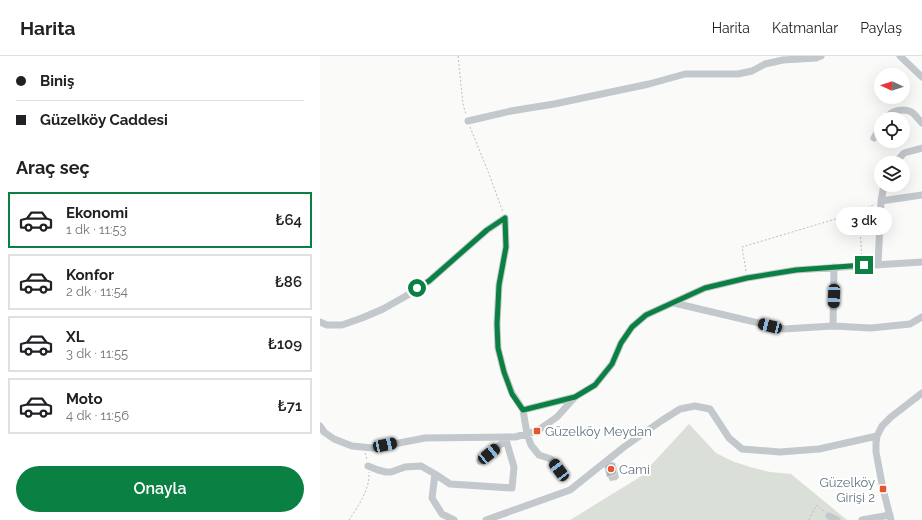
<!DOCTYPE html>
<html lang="tr">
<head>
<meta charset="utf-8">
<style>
	:root { --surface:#fff; --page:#f2f2f2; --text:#202124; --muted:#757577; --line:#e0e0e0; --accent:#0b8043 }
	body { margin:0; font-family:Raleway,sans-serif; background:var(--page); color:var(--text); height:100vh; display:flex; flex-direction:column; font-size:15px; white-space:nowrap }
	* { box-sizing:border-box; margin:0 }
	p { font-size:13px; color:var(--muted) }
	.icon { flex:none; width:22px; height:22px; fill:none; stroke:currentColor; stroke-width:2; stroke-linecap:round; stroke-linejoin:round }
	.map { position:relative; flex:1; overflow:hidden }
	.drawer { display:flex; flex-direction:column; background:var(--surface); width:320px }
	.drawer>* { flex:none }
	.guide { display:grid; align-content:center; height:88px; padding:0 16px; background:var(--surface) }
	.needle { width:26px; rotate:274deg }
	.tools { position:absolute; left:554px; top:12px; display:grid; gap:8px }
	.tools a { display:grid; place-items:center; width:36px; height:36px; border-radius:50%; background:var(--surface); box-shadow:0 4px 16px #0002; font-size:20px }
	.end { position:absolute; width:18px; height:18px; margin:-9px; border:5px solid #0b8043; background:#fff; box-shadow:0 0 0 2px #fff }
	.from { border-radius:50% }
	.bubble { position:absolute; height:28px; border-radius:14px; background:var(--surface); box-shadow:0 4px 16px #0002; font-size:13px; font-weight:600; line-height:28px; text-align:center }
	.car { position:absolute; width:12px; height:24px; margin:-12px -6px; border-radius:5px; box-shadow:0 0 3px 1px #0007; background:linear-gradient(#222 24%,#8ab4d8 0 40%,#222 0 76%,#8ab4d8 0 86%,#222 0) }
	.guide b { display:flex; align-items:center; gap:14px; height:38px; font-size:15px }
	.guide b+b { border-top:1px solid var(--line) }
	.guide i { width:10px; height:10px; background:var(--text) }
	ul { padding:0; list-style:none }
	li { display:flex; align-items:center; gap:12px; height:56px; margin:0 8px 6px; padding:0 8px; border:2px solid var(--line); border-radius:0px }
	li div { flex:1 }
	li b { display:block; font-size:15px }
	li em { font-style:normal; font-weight:600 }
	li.on { border-color:var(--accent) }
	li>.icon { width:36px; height:36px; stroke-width:1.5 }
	h2 { padding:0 16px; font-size:18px; line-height:48px }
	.cta { display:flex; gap:8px; margin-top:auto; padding:8px 16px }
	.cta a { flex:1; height:46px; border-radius:24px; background:var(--accent); color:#fff; font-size:16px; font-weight:600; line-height:46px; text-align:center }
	header { display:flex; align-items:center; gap:24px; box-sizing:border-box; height:56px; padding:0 20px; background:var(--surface); border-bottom:1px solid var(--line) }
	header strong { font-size:19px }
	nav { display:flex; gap:22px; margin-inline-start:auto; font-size:14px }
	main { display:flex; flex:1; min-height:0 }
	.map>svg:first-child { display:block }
</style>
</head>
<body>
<header>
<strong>Harita</strong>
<nav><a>Harita</a><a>Katmanlar</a><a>Paylaş</a></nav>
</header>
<main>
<section class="drawer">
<div class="guide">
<b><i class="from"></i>Biniş</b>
<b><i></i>Güzelköy Caddesi</b>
</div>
<h2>Araç seç</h2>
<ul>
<li class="on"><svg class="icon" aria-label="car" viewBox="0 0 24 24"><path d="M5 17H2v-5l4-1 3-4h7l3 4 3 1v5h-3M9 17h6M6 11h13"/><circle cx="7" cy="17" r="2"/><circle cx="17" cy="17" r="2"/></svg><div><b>Ekonomi</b><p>1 dk · 11:53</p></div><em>₺64</em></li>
<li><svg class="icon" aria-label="car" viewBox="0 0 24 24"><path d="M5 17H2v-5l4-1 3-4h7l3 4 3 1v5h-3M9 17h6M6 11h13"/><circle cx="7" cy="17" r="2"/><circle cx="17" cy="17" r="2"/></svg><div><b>Konfor</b><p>2 dk · 11:54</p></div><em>₺86</em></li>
<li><svg class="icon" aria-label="car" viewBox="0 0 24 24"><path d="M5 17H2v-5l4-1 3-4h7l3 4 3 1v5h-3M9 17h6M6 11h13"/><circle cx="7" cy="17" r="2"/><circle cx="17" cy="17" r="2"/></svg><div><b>XL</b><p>3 dk · 11:55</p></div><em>₺109</em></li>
<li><svg class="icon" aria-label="car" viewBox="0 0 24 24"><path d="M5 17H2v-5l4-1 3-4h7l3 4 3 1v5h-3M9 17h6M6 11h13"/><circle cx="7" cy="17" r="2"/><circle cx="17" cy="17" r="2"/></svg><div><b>Moto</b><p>4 dk · 11:56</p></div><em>₺71</em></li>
</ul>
<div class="cta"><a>Onayla</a></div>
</section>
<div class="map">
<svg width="602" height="464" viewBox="0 0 602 464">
	<rect width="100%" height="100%" fill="#fafaf8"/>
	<path fill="#dadfd7" d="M369,368L396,397L412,405L430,411L450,416L471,418L527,464H250L320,421Z"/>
	<path fill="#0003" d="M295,408L297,412L299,422L297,423V424L290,425L288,421Z"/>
	<path fill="#aab3b9" stroke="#dcdcda" d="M293,406V407H295L297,417L295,418V419L287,421L284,408Z"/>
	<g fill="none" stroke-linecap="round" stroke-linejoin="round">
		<path stroke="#bbbfc2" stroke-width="1" stroke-dasharray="2 2" stroke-linecap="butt" d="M138,0L143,48L146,59
			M150,71L169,118L183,156
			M539,157L542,204
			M426,215L422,191L539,156L555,148
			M45,397L47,403
			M29,464C38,450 50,434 49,416
			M489,464L491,459L497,449L505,456"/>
		<path stroke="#c3c8cc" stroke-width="7" d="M580,0L602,21
			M566,63C570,55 584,51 593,57C596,60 599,64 602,67
			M148,65L191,55L234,48L329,28L365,18H418L432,15L445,8L463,4L496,2L501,0
			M554,82L561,70
			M575,107L584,97L602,92
			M561,145L602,139
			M185,162L186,191L179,229L177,268L178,292L184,316L192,337L203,354
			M558,209L561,145L564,129
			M354,247L464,273L513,270L551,272L590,268L602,261
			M0,266L7,269H22L42,262L63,253L86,240L109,225L167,174L185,162
			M513,270L514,211
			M0,370L4,376L14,383L32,390L53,392L105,382L195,381L217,375L237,361L255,341L275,329L292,308L301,287L312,271L326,259L385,232L427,222L476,214L602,206
			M160,405L186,384
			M48,410L58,414L66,416H71L85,411L101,410L115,418
			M239,414L231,403L219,399L211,389L207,378L203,354L255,341
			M509,460L517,464
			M134,464L122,458L112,442L115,418L130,428L192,432L194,411L186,384V381
			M166,464L250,434L304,391L341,365L360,353L375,350L390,353L409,382L422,393L460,396L499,393L557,380
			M542,464L570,459
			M571,464L563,433L556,396V387L557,380L562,370L571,361L602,337"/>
	</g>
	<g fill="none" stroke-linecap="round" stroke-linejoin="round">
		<path stroke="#0b8043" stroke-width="5" d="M97,232L109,225L167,174L185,162L186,191L179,229L177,268L178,292L184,316L192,338L203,354L255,341L275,329L292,308L301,287L312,271L326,259L385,232L427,222L476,214L544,209"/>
	</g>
	<g fill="#e4572e" stroke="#fff" stroke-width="1.5">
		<rect x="213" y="371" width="8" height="8" rx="2"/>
		<circle cx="291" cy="413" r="4"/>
		<rect x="559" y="429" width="8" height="8" rx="2"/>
	</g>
	<g text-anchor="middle" stroke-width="4" stroke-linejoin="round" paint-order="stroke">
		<g font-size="13" fill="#657683" stroke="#fff" text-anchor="start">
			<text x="225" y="380">Güzelköy Meydan</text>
			<text x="299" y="418">Cami</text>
			<text x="555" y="431" text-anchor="end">Güzelköy<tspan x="555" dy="15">Girişi 2</tspan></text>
		</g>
	</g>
</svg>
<div class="tools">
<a><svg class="needle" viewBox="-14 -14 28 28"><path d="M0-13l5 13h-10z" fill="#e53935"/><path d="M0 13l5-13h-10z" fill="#757577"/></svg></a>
<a><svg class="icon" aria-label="locate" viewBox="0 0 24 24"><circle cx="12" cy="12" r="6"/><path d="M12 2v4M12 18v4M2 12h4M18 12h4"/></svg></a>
<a><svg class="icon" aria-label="layers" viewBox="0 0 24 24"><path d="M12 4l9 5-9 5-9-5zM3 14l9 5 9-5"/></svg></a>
</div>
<i class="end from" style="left:97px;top:232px"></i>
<i class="end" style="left:544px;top:209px"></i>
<div class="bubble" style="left:516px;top:151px;width:56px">3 dk</div>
<i class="car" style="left:514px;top:240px;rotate:182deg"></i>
<i class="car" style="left:450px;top:270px;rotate:284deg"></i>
<i class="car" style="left:65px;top:389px;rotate:78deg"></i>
<i class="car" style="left:169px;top:398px;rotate:51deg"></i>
<i class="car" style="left:239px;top:414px;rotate:323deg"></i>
</div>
</main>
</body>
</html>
